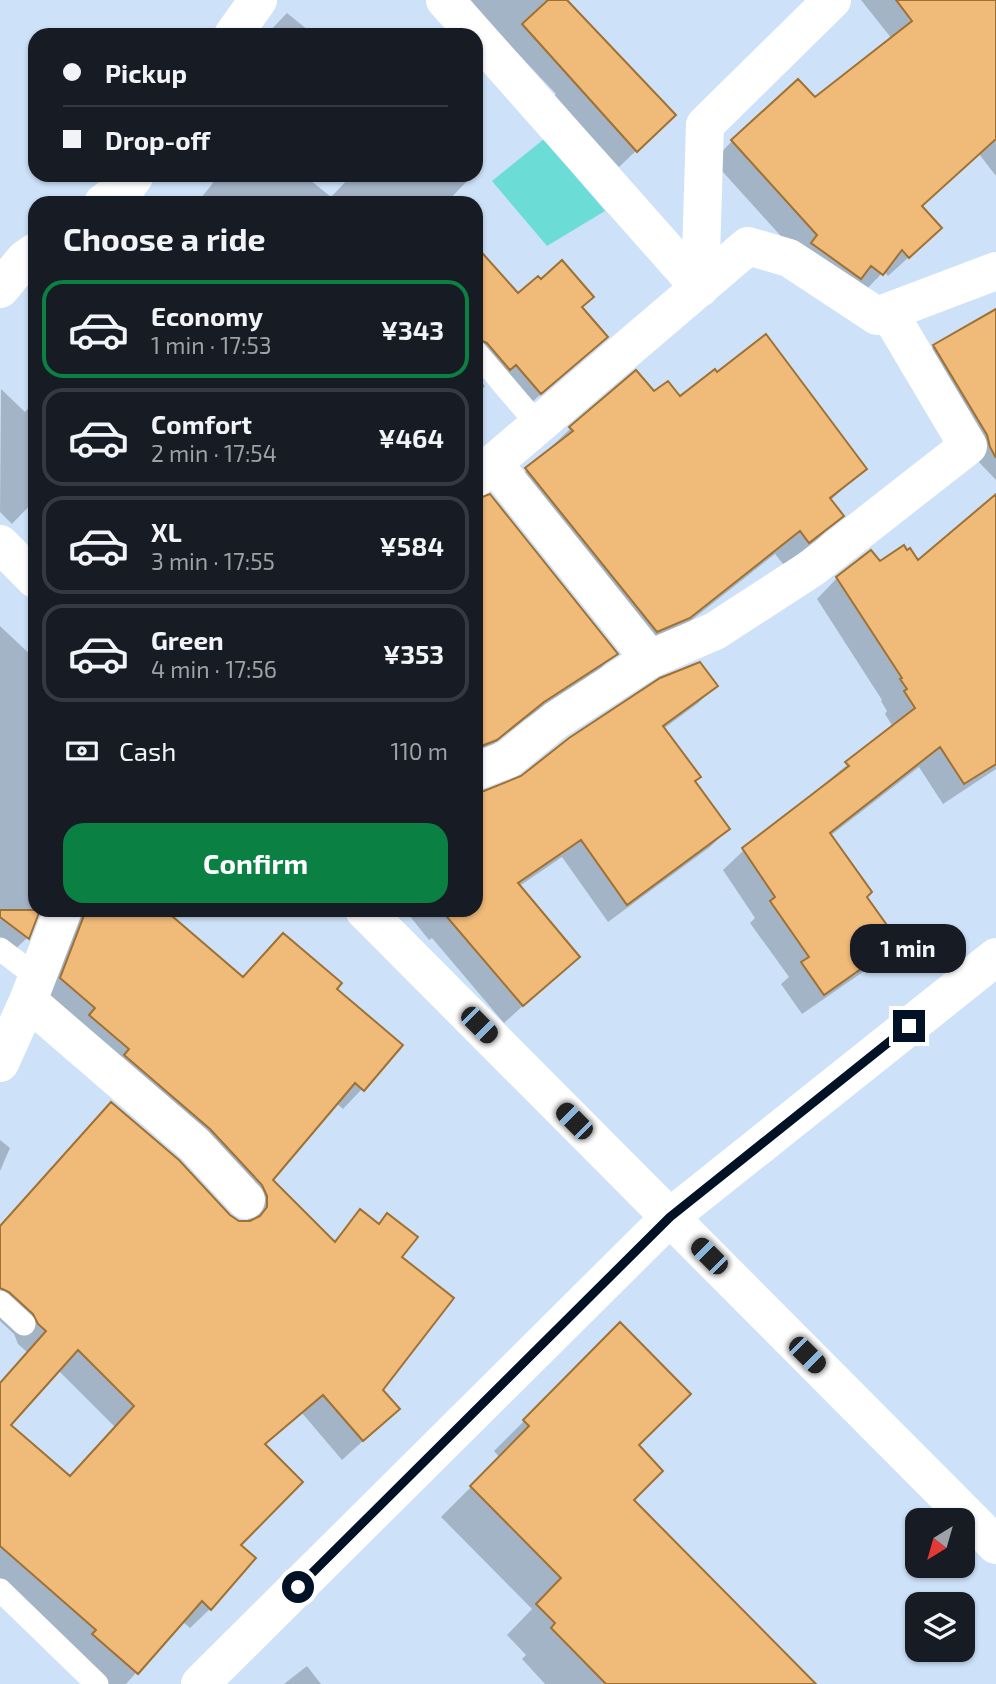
<!DOCTYPE html>
<html lang="en">
<head>
<meta charset="utf-8">
<style>
	:root { --surface:#171b24; --page:#242831; --text:#f1f3f6; --muted:#9ea1a6; --line:#363941; --accent:#0b8043 }
	body { margin:0; font-family:"Exo 2",sans-serif; background:var(--page); color:var(--text); height:100vh; display:flex; flex-direction:column; font-size:26px; white-space:nowrap }
	* { box-sizing:border-box; margin:0 }
	p { font-size:23px; color:var(--muted) }
	.icon { flex:none; width:38px; height:38px; fill:none; stroke:currentColor; stroke-width:2; stroke-linecap:round; stroke-linejoin:round }
	.map { position:relative; flex:1; overflow:hidden }
	.side { position:absolute; left:28px; top:196px; width:455px; height:721px; display:flex; flex-direction:column; background:var(--surface); border-radius:21px; box-shadow:0 2px 5px #0004 }
	.side>* { flex:none }
	.banner { position:absolute; left:28px; top:28px; width:455px; height:154px; border-radius:21px; box-shadow:0 2px 5px #0004; display:grid; align-content:center; height:154px; padding:0 35px; background:var(--surface) }
	.needle { width:46px; rotate:217deg }
	.tools { position:absolute; left:905px; top:1508px; display:grid; gap:14px }
	.tools a { display:grid; place-items:center; width:70px; height:70px; border-radius:14px; background:var(--surface); box-shadow:0 2px 5px #0004; font-size:35px }
	.end { position:absolute; width:32px; height:32px; margin:-16px; border:9px solid #011226; background:#fff; box-shadow:0 0 0 4px #fff }
	.from { border-radius:50% }
	.bubble { position:absolute; height:49px; border-radius:21px; background:var(--surface); box-shadow:0 2px 5px #0004; font-size:23px; font-weight:700; line-height:49px; text-align:center }
	.car { position:absolute; width:21px; height:42px; margin:-21px -10px; border-radius:9px; box-shadow:0 0 5px 2px #0007; background:linear-gradient(#222 24%,#8ab4d8 0 40%,#222 0 76%,#8ab4d8 0 86%,#222 0) }
	.banner b { display:flex; align-items:center; gap:24px; height:66px; font-size:26px }
	.banner b+b { border-top:2px solid var(--line) }
	.banner i { width:18px; height:18px; background:var(--text) }
	ul { padding:0; list-style:none }
	li { display:flex; align-items:center; gap:21px; height:98px; margin:0 14px 10px; padding:0 21px; border:4px solid var(--line); border-radius:21px }
	li div { flex:1 }
	li b { display:block; font-size:26px }
	li em { font-style:normal; font-weight:700 }
	li.on { border-color:var(--accent) }
	li>.icon { width:63px; height:63px; stroke-width:1.5 }
	h2 { padding:0 35px; font-size:32px; line-height:84px }
	.pay { display:flex; align-items:center; gap:18px; height:77px; padding:0 35px; font-size:26px }
	.pay p { margin-inline-start:auto }
	.cta { display:flex; gap:14px; margin-top:auto; padding:14px 35px }
	.cta a { flex:1; height:80px; border-radius:21px; background:var(--accent); color:#fff; font-size:28px; font-weight:700; line-height:80px; text-align:center }
	.map>svg:first-child { display:block }
</style>
</head>
<body>
<div class="map">
<svg width="996" height="1684" viewBox="0 0 996 1684">
	<rect width="100%" height="100%" fill="#cde2f9"/>
	<path fill="#6cdcd7" d="M544,139L605,211L547,246L492,181Z"/>
	<path fill="#0003" fill-rule="evenodd" d="M450,0H565L657,131L619,167L554,96L556,94L494,28Z
		M861,0H996V176L979,154L921,206L920,247L888,276L884,271L863,293L798,255L713,161L732,141L815,100L892,39Z
		M287,13L314,35H266Z
		M204,175H304L331,197L352,175H465L469,179L446,203H197L213,183Z
		M476,249L518,296L580,308L605,337L522,411L496,382L491,387L476,370Z
		M996,319V480L955,437L914,367L934,346Z
		M476,375L485,386L476,395Z
		M1,389L25,412L35,401V500L12,524L0,512Z
		M654,394L680,399L865,468L830,501L841,515L818,539L784,565L775,554L665,641L633,655L503,493L571,428Z
		M996,496V769L943,804L919,767L830,836L865,897L897,942L876,963L802,1014L781,984L789,977L750,923L755,918L723,870L744,850L893,727L885,714L887,711L881,701L882,700L817,599L837,578L879,564L918,563Z
		M476,502L615,654L597,672L524,720L476,758Z
		M0,626L35,659V910H38L27,938L7,957L0,952Z
		M716,686L697,704L663,729L693,782L728,829L710,847L608,922L562,857L518,887L577,957L504,1023L432,938L429,940L405,910H476V794L484,793Z
		M51,910H166L164,912L242,979L334,989L362,1089L343,1109L336,1103L271,1180L333,1242L360,1212L378,1225L387,1216L399,1257L381,1390L398,1409L342,1460L302,1413L264,1446L238,1545L210,1609L190,1628L182,1621L126,1684H107L0,1583V1383L27,1352L18,1344L14,1334L0,1321V1226L229,1216L238,1222L248,1223V1217L41,998ZM58,1370L115,1427L69,1478L8,1425Z
		M0,1140L10,1148L0,1171Z
		M620,1325L637,1445L631,1500L814,1684H545L522,1659L526,1655L507,1635L532,1609L441,1517L500,1458L494,1451Z
		M307,1666L321,1684H284Z"/>
	<path fill="#f0ba79" stroke="#9f7133" stroke-width="2" fill-rule="evenodd" d="M548,0H567L676,115L637,152L522,24Z
		M896,0H996V139L922,206L942,228L909,258L902,250L883,275L871,266L861,279L811,243L817,235L731,140L798,79L815,97L912,21Z
		M476,246L518,293L538,276L541,279L562,260L594,297L582,307L608,337L541,394L516,365L510,370L487,343L476,338Z
		M996,309V458L990,447L987,435L933,345Z
		M766,334L867,469L830,498L844,516L809,543L800,531L690,618L657,632L525,468L573,431L569,427L636,370L654,391L668,381L680,396L715,369L717,372Z
		M490,494L618,654L544,702L497,740L476,748V499Z
		M996,494V764L964,784L940,747L830,833L872,892L867,897L899,942L824,995L801,962L809,957L770,901L775,897L742,848L849,766L845,762L915,708L904,691L907,689L900,679L902,678L836,577L871,550L880,561L904,545L907,550L910,548L918,560Z
		M700,662L718,686L663,726L701,777L695,781L730,829L627,905L581,840L518,883L580,957L523,1006L441,910H476V792L484,791L521,776L569,738L660,678Z
		M0,910H40L29,939L0,917Z
		M84,910H165L243,977L283,933L342,983L337,989L403,1045L364,1091L355,1083L273,1180L335,1242L360,1209L379,1224L387,1213L418,1237L402,1257L454,1298L383,1390L400,1409L363,1441L323,1395L265,1444L303,1482L241,1545L256,1558L211,1610L202,1601L138,1674L92,1634L96,1630L0,1546V1383L46,1331L38,1324L33,1314L9,1292L0,1288V1226L111,1102L179,1160L230,1215L239,1221H250L260,1216L267,1207V1196L262,1185L210,1129L124,1055L129,1049L89,1015L95,1008L60,978L83,918ZM78,1350L134,1406L70,1476L11,1425Z
		M620,1322L691,1394L639,1445L663,1471L634,1500L816,1684H606L551,1628L555,1623L536,1604L561,1578L470,1486L529,1426L523,1420Z"/>
	<g fill="none" stroke-linecap="round" stroke-linejoin="round">
		<path stroke="#fff" stroke-width="23" d="M476,352L539,426
			M0,949L38,978
			M0,1302L24,1324
			M0,1590L97,1684"/>
		<path stroke="#fff" stroke-width="38" d="M445,0L476,35
			M233,35L258,0
			M476,35L700,288
			M103,203L128,185L135,175
			M700,288L705,125L832,0
			M0,289L25,259L35,252
			M494,464L650,659
			M476,478L748,246L789,258L877,316L996,271
			M476,771L508,759L556,720L650,659L715,631L812,568L968,446L889,313
			M28,1001L194,1144L246,1200
			M0,1063L28,1001L63,910
			M200,1684L670,1217L996,957"/>
		<path stroke="#fff" stroke-width="38" d="M0,544L35,579
			M364,910L996,1545"/>
	</g>
	<g fill="none" stroke-linecap="round" stroke-linejoin="round">
		<path stroke="#011226" stroke-width="9" d="M298,1587L670,1217L909,1026"/>
	</g>
</svg>
<div class="tools">
<a><svg class="needle" viewBox="-14 -14 28 28"><path d="M0-13l5 13h-10z" fill="#e53935"/><path d="M0 13l5-13h-10z" fill="#9ea1a6"/></svg></a>
<a><svg class="icon" aria-label="layers" viewBox="0 0 24 24"><path d="M12 4l9 5-9 5-9-5zM3 14l9 5 9-5"/></svg></a>
</div>
<i class="end from" style="left:298px;top:1587px"></i>
<i class="end" style="left:909px;top:1026px"></i>
<div class="bubble" style="left:850px;top:924px;width:116px">1 min</div>
<i class="car" style="left:479px;top:1025px;rotate:135deg"></i>
<i class="car" style="left:574px;top:1121px;rotate:315deg"></i>
<i class="car" style="left:709px;top:1256px;rotate:315deg"></i>
<i class="car" style="left:807px;top:1355px;rotate:135deg"></i>
<div class="banner">
<b><i class="from"></i>Pickup</b>
<b><i></i>Drop-off</b>
</div>
<section class="side">
<h2>Choose a ride</h2>
<ul>
<li class="on"><svg class="icon" aria-label="car" viewBox="0 0 24 24"><path d="M5 17H2v-5l4-1 3-4h7l3 4 3 1v5h-3M9 17h6M6 11h13"/><circle cx="7" cy="17" r="2"/><circle cx="17" cy="17" r="2"/></svg><div><b>Economy</b><p>1 min · 17:53</p></div><em>¥343</em></li>
<li><svg class="icon" aria-label="car" viewBox="0 0 24 24"><path d="M5 17H2v-5l4-1 3-4h7l3 4 3 1v5h-3M9 17h6M6 11h13"/><circle cx="7" cy="17" r="2"/><circle cx="17" cy="17" r="2"/></svg><div><b>Comfort</b><p>2 min · 17:54</p></div><em>¥464</em></li>
<li><svg class="icon" aria-label="car" viewBox="0 0 24 24"><path d="M5 17H2v-5l4-1 3-4h7l3 4 3 1v5h-3M9 17h6M6 11h13"/><circle cx="7" cy="17" r="2"/><circle cx="17" cy="17" r="2"/></svg><div><b>XL</b><p>3 min · 17:55</p></div><em>¥584</em></li>
<li><svg class="icon" aria-label="car" viewBox="0 0 24 24"><path d="M5 17H2v-5l4-1 3-4h7l3 4 3 1v5h-3M9 17h6M6 11h13"/><circle cx="7" cy="17" r="2"/><circle cx="17" cy="17" r="2"/></svg><div><b>Green</b><p>4 min · 17:56</p></div><em>¥353</em></li>
</ul>
<div class="pay"><svg class="icon" aria-label="cash" viewBox="0 0 24 24"><path d="M3 7h18v10H3z"/><circle cx="12" cy="12" r="2"/></svg>Cash<p>110 m</p></div>
<div class="cta"><a>Confirm</a></div>
</section>
</div>
</body>
</html>
